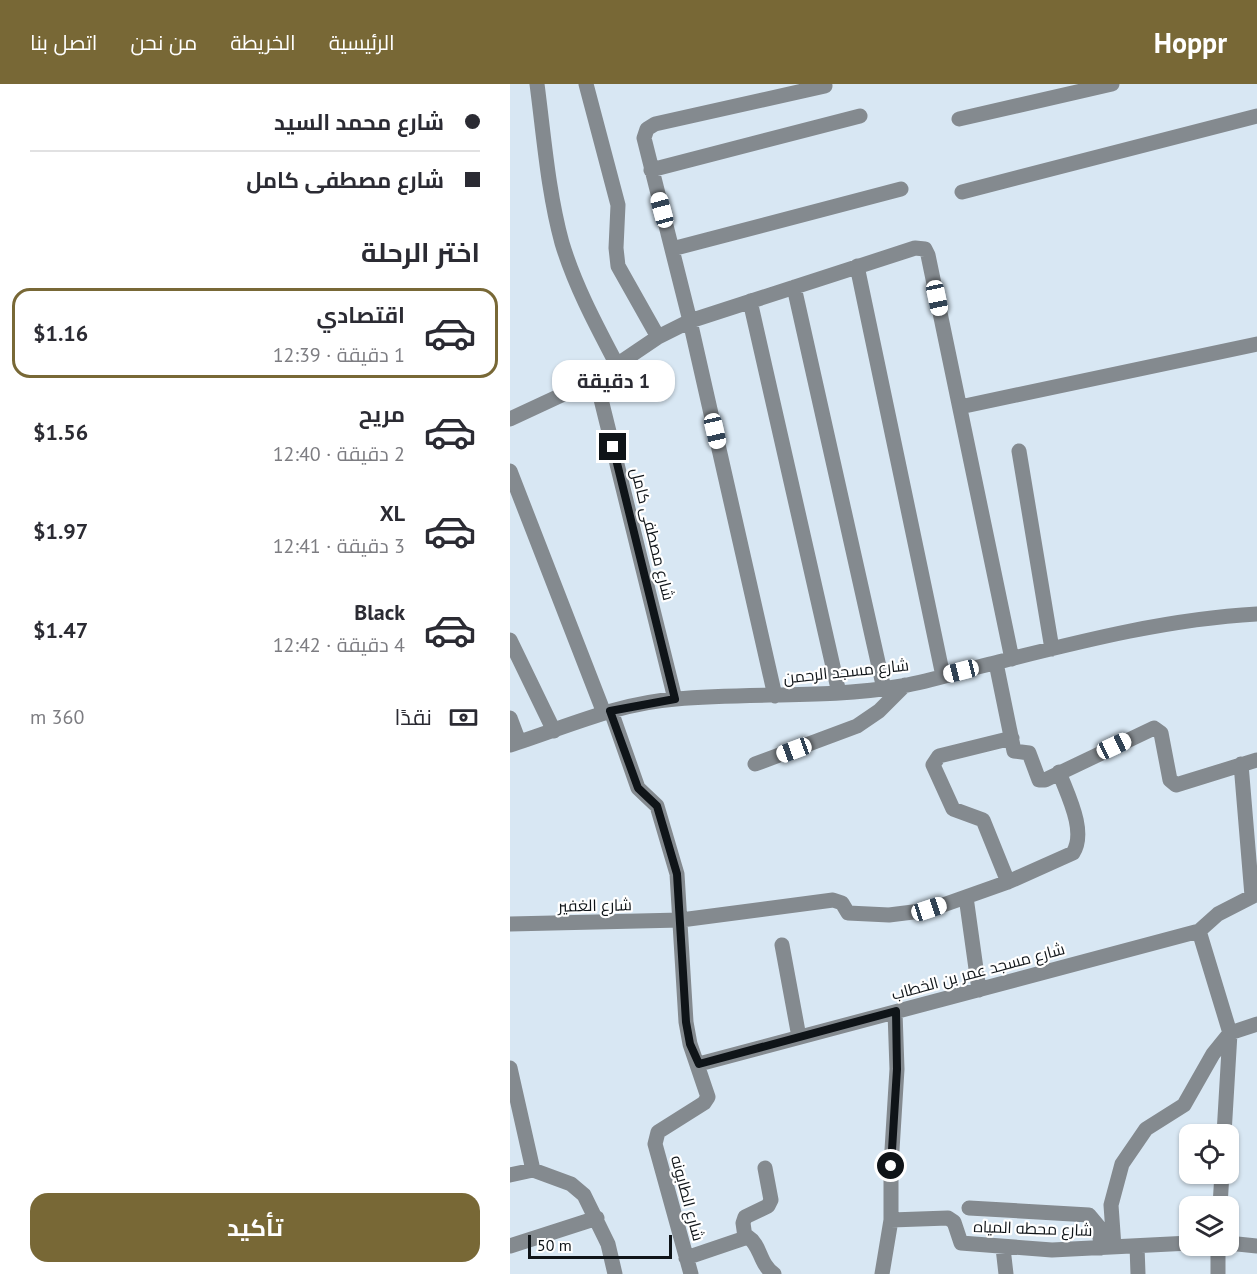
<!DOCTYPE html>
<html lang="ar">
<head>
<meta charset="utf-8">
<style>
	:root { --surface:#fff; --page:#f2f2f3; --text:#2b2b33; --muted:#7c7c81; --line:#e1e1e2; --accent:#786836 }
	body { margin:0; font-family:"PT Sans",Cairo,sans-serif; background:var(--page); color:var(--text); direction:rtl; height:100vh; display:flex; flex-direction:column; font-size:22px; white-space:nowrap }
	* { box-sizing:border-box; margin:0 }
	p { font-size:20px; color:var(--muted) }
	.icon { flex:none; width:33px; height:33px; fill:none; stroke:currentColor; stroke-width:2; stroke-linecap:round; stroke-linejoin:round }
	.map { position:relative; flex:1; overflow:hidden; direction:ltr }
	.drawer { display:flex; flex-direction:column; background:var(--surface); width:510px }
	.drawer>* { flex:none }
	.top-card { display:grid; align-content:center; height:132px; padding:0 30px; background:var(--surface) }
	.controls { position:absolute; left:669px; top:1040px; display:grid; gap:12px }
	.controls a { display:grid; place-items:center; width:60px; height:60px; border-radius:12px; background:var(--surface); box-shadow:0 2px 4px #0004; font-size:30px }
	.scale { position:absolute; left:18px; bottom:15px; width:144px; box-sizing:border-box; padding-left:6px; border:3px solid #0f1418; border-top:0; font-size:16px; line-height:21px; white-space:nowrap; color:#0f1418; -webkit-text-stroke:4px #fff; paint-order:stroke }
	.end { position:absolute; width:27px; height:27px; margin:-14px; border:8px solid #0f1418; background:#fff; box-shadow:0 0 0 3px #fff }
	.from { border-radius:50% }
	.bubble { position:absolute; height:42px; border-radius:18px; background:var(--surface); box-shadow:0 2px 4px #0004; font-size:20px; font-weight:700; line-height:42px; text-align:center; direction:rtl }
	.car { position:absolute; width:18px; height:36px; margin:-18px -9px; border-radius:8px; box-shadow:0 0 4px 2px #0007; background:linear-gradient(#fff 24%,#345 0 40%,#fff 0 76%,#345 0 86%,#fff 0) }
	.top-card b { display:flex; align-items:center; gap:21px; height:57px; font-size:22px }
	.top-card b+b { border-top:2px solid var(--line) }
	.top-card i { width:15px; height:15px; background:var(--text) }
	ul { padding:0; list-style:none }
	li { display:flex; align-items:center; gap:18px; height:90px; margin:0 12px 9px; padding:0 18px; border:3px solid transparent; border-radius:18px }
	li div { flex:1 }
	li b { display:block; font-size:22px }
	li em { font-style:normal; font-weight:700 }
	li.selected { border-color:var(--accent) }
	li>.icon { width:54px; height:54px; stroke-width:1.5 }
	h2 { padding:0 30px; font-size:27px; line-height:72px }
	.pay { display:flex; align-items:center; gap:15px; height:66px; padding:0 30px; font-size:22px }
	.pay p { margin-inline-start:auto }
	.primary-button { display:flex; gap:12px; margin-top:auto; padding:12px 30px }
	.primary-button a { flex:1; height:69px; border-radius:18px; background:var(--accent); color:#fff; font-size:24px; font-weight:700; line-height:69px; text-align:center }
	header { display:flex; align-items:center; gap:36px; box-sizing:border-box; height:84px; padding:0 30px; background:var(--accent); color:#fff }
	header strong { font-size:28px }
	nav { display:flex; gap:33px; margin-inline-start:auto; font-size:21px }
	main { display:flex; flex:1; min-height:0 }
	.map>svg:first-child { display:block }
</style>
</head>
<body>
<header>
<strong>Hoppr</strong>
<nav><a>الرئيسية</a><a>الخريطة</a><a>من نحن</a><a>اتصل بنا</a></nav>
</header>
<main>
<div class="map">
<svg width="747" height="1190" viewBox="0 0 747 1190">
	<rect width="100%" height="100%" fill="#d8e7f3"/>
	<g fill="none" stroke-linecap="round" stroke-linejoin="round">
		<path stroke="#848a8f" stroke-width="15" d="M27,0C34,53 38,108 52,159C65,202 86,241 107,281
			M76,0L108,121L106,164L108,182L148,253
			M449,35L602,0
			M141,86L350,32
			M452,108L747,32
			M162,165L391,105
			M347,182L433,592
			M284,203L374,605
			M240,217L329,609
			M86,295L165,615
			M450,323L747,260
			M0,335L86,295L148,253L180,237L405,164L415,165L418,171L502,575
			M509,367L542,565
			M0,387L94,629
			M0,556L44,647
			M486,579L504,667L519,669L529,696H535L644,644L651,649L660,696L666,701L747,676
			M265,612L180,237L134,54L137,45L145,40L315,2
			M101,627L128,704L147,722L167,790L176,938L180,960L198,1013L194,1019L148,1048L145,1060L181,1190
			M0,634L9,658
			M0,661C54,644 108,619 166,615C241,608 317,615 392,602C421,597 451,587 480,580C568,558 656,535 747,530
			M245,680L347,642L369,627L395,601
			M731,680L742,812
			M498,798L473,736L443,725L423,681L429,672L502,654
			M456,813L469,906
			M0,840L171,836L323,816L332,819L338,829L379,831L419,826L498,798L563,769C577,747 557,710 549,688
			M689,847L720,949L714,1050
			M272,861L289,953
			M189,980L689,847L708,830L747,810
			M0,984L23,1086
			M0,1091L23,1086L61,1100L74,1111L98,1160L105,1190
			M710,1122L712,1089
			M459,1124L579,1131L589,1143L591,1164
			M381,1136L438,1134L444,1138L451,1159L542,1166L680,1159
			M235,1153L233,1139L235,1133L258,1122L261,1116L255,1084
			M718,1159L747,1162
			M708,1161V1190
			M0,1162L87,1134
			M627,1162L628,1190
			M604,1163L601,1121L612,1080L636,1045L674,1021L703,970L720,949L747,940
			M493,1164L496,1190
			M176,1174L238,1153C251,1161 249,1180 264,1190
			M372,1190L381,1136V1082L387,985L385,928"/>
	</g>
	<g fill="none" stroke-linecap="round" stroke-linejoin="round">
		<path stroke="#0f1418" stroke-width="8" d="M103,363L165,615L100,627L128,704L147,722L167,790L176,938L180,960L189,980L386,927L387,985L381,1082"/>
	</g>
	<g text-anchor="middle" stroke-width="4.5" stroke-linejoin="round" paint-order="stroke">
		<g font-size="16" fill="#0f1418" stroke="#fff">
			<text transform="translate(143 450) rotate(76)" y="6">شارع مصطفى كامل</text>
			<text transform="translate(336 587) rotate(-6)" y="6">شارع مسجد الرحمن</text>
			<text transform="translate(85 821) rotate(-1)" y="6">شارع الغفير</text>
			<text transform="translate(468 887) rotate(-15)" y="6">شارع مسجد عمر بن الخطاب</text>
			<text transform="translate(178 1114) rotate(75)" y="6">شارع الطابونه</text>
			<text transform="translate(523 1144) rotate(2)" y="6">شارع محطه المياه</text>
		</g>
	</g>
</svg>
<div class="controls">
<a><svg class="icon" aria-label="locate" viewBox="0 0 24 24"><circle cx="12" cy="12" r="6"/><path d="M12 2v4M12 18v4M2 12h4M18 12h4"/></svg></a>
<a><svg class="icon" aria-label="layers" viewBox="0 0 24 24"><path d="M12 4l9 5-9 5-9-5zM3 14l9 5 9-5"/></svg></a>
</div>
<div class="scale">50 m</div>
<i class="end from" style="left:381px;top:1082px"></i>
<i class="end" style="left:103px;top:363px"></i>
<div class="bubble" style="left:42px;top:276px;width:123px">1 دقيقة</div>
<i class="car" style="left:152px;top:126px;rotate:345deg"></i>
<i class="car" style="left:427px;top:214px;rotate:168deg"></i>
<i class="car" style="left:205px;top:347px;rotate:167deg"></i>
<i class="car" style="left:451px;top:587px;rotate:256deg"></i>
<i class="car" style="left:604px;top:662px;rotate:65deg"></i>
<i class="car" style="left:284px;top:666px;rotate:250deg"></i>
<i class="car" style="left:419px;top:825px;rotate:72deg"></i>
</div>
<section class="drawer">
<div class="top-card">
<b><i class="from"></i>شارع محمد السيد</b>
<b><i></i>شارع مصطفى كامل</b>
</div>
<h2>اختر الرحلة</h2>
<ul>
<li class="selected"><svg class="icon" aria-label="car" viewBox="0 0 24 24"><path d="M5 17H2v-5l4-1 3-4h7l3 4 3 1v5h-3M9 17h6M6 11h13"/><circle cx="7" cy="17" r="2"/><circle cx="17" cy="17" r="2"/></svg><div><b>اقتصادي</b><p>1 دقيقة · 12:39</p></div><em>$1.16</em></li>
<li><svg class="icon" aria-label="car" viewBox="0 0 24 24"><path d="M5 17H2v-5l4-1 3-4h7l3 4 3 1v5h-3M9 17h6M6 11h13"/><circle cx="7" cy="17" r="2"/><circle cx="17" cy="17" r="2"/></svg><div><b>مريح</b><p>2 دقيقة · 12:40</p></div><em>$1.56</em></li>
<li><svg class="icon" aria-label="car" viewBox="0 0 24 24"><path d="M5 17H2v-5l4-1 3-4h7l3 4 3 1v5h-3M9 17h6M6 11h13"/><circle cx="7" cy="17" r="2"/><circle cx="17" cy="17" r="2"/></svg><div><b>XL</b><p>3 دقيقة · 12:41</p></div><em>$1.97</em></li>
<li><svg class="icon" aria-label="car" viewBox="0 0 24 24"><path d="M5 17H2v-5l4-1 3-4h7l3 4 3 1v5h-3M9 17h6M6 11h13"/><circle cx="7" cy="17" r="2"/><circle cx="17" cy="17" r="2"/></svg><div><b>Black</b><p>4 دقيقة · 12:42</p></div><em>$1.47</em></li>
</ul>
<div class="pay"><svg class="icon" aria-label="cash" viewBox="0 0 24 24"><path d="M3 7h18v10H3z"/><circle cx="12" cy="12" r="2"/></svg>نقدًا<p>360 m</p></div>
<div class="primary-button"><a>تأكيد</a></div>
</section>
</main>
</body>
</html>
